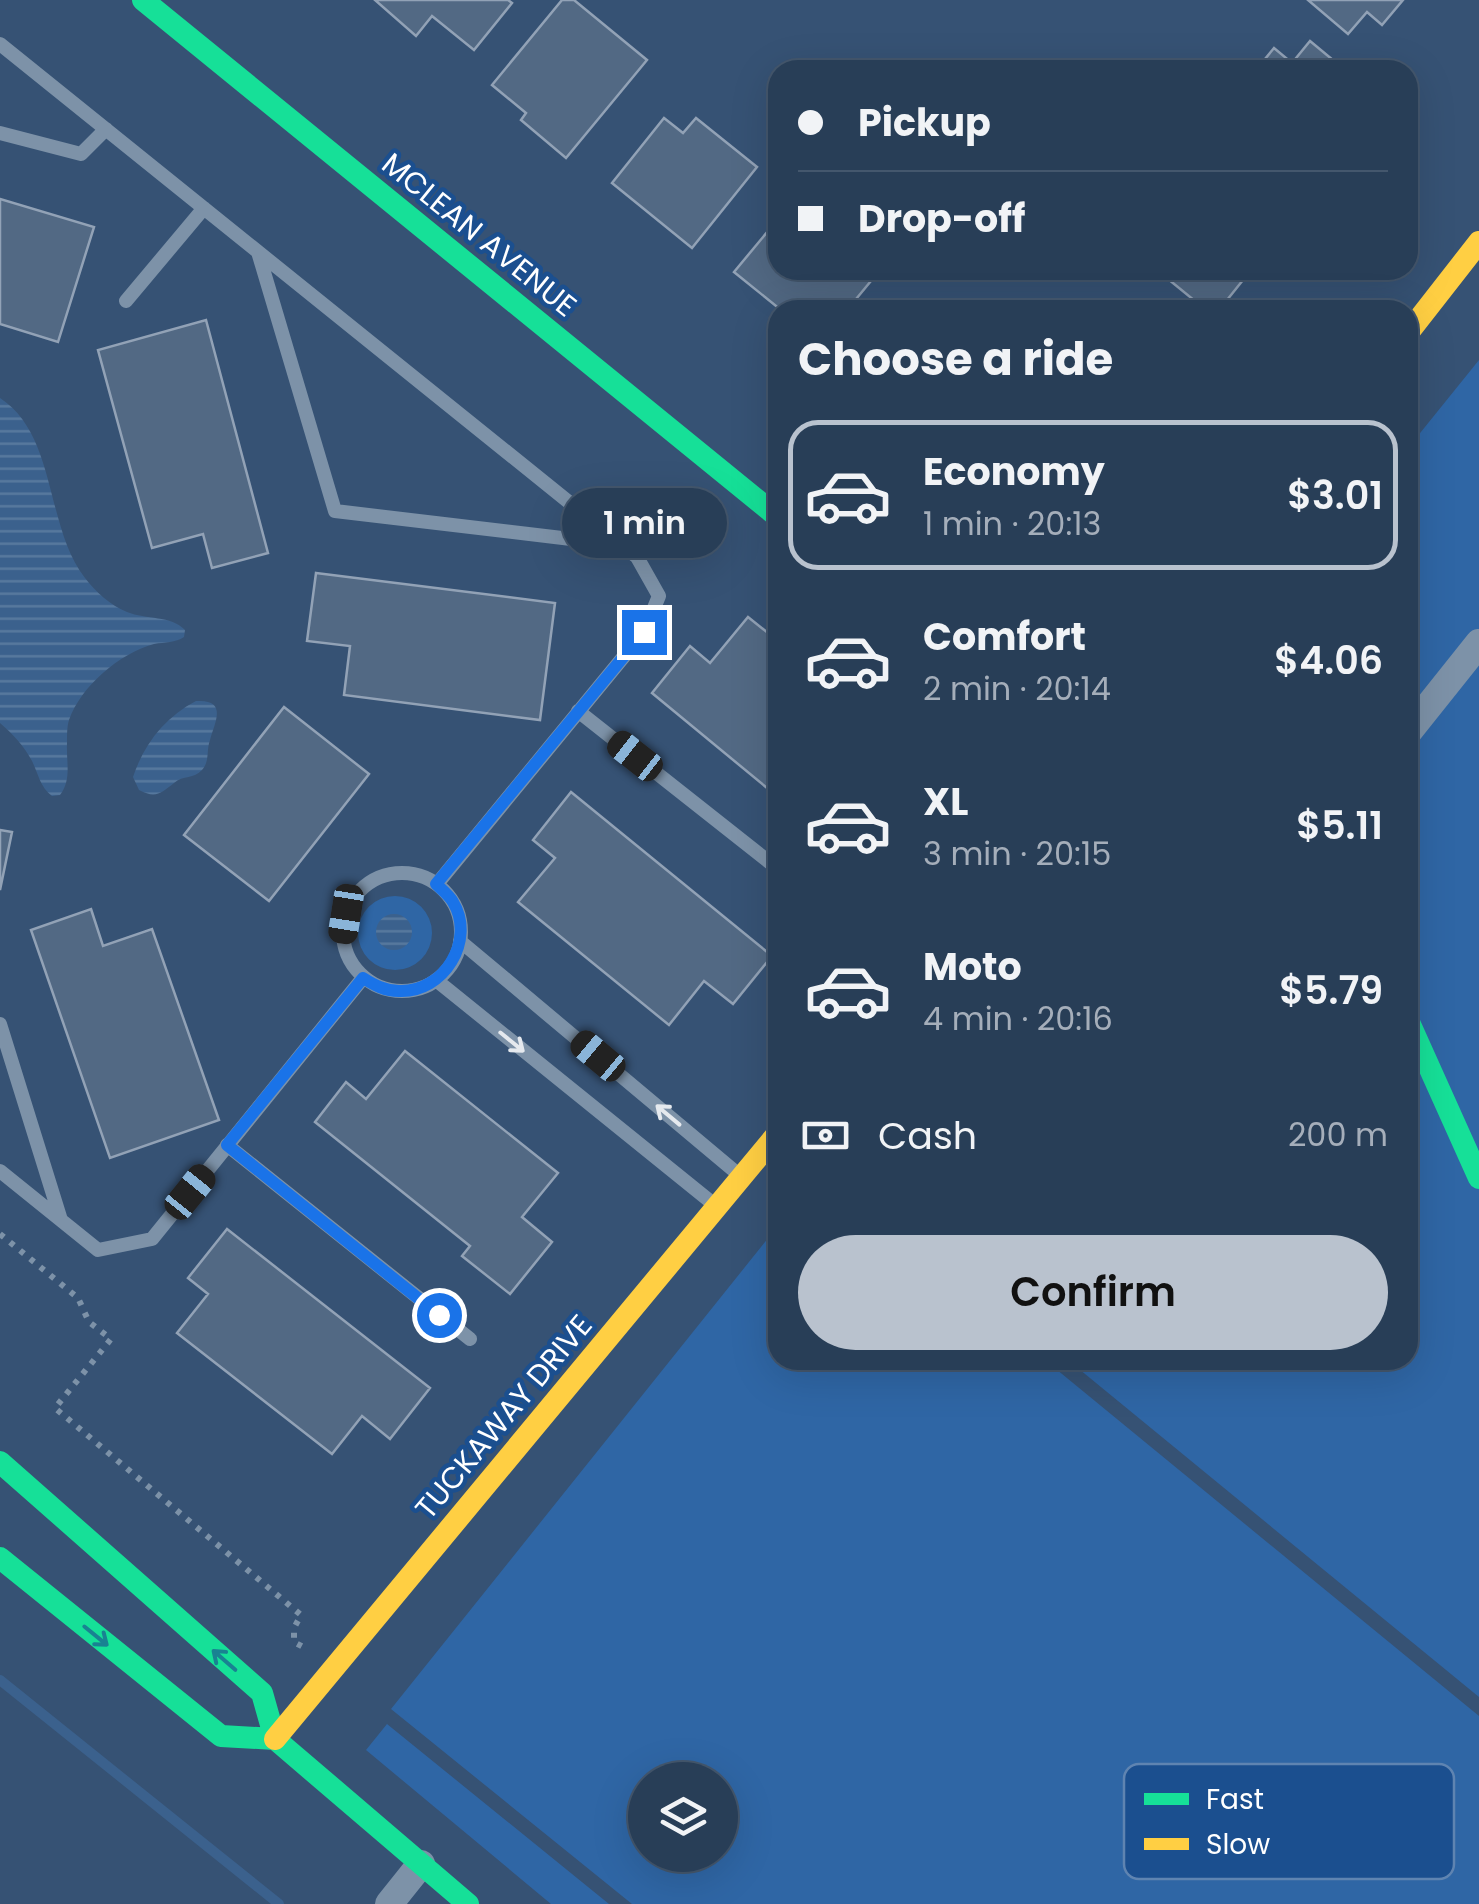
<!DOCTYPE html>
<html lang="en">
<head>
<meta charset="utf-8">
<style>
	:root { --surface:#283e57; --page:#30455d; --text:#f1f3f6; --muted:#a5aeba; --line:#44576d; --accent:#b9c2ce }
	body { margin:0; font-family:Poppins,sans-serif; background:var(--page); color:var(--text); height:100vh; display:flex; flex-direction:column; font-size:38px; white-space:nowrap }
	* { box-sizing:border-box; margin:0 }
	p { font-size:32px; color:var(--muted) }
	.icon { flex:none; width:55px; height:55px; fill:none; stroke:currentColor; stroke-width:2; stroke-linecap:round; stroke-linejoin:round }
	.map { position:relative; flex:1; overflow:hidden }
	.panel { position:absolute; left:768px; top:300px; width:650px; height:1070px; display:flex; flex-direction:column; background:var(--surface); border-radius:30px; box-shadow:0 10px 40px #0002,0 0 0 2px var(--line) }
	.panel>* { flex:none }
	.banner { position:absolute; left:768px; top:60px; width:650px; height:220px; border-radius:30px; box-shadow:0 10px 40px #0002,0 0 0 2px var(--line); display:grid; align-content:center; height:220px; padding:0 30px; background:var(--surface) }
	.fabs { position:absolute; left:628px; top:1762px; display:grid; gap:20px }
	.fabs a { display:grid; place-items:center; width:110px; height:110px; border-radius:50%; background:var(--surface); box-shadow:0 10px 40px #0002,0 0 0 2px var(--line); font-size:50px }
	.end { position:absolute; width:45px; height:45px; margin:-22px; border:12px solid #1a73e8; background:#fff; box-shadow:0 0 0 5px #fff }
	.from { border-radius:50% }
	.bubble { position:absolute; height:70px; border-radius:35px; background:var(--surface); box-shadow:0 10px 40px #0002,0 0 0 2px var(--line); font-size:32px; font-weight:600; line-height:70px; text-align:center }
	.car { position:absolute; width:30px; height:60px; margin:-30px -15px; border-radius:12px; box-shadow:0 0 8px 2px #0007; background:linear-gradient(#222 24%,#8ab4d8 0 40%,#222 0 76%,#8ab4d8 0 86%,#222 0) }
	.banner b { display:flex; align-items:center; gap:35px; height:95px; font-size:38px }
	.banner b+b { border-top:2px solid var(--line) }
	.banner i { width:25px; height:25px; background:var(--text) }
	ul { padding:0; list-style:none }
	li { display:flex; align-items:center; gap:30px; height:150px; margin:0 20px 15px; padding:0 10px; border:5px solid transparent; border-radius:30px }
	li div { flex:1 }
	li b { display:block; font-size:38px }
	li em { font-style:normal; font-weight:600 }
	li.current { border-color:var(--accent) }
	li>.icon { width:90px; height:90px; stroke-width:1.5 }
	h2 { padding:0 30px; font-size:45px; line-height:120px }
	.pay { display:flex; align-items:center; gap:25px; height:110px; padding:0 30px; font-size:38px }
	.pay p { margin-inline-start:auto }
	.action { display:flex; gap:20px; margin-top:auto; padding:20px 30px }
	.action a { flex:1; height:115px; border-radius:60px; background:var(--accent); color:#111; font-size:40px; font-weight:600; line-height:115px; text-align:center }
	.map>svg:first-child { display:block }
</style>
</head>
<body>
<div class="map">
<svg width="1479" height="1904" viewBox="0 0 1479 1904">
	<defs>
		<pattern id="water-rules" width="6" height="5" patternUnits="userSpaceOnUse" patternTransform="scale(2.5)"><rect width="6" height="5" fill="#3b618d"/><path d="M0 2.5h6" fill="none" stroke="#58799e"/></pattern>
	</defs>
	<rect width="100%" height="100%" fill="#365274"/>
	<path fill="#2f66a5" fill-rule="evenodd" d="M1479,360V1697L1068,1360H1408V448Z
		M358 933a37 37 0 1 1 74 0a37 37 0 1 1-74 0Z
		M777,1227L778,1360H1045L1479,1716V1904H632L391,1709ZM720,1780V1855H645V1780Z
		M387,1724L609,1904H551L366,1750Z"/>
	<path fill="url(#water-rules)" d="M0,398C57,435 45,527 85,578C95,591 111,606 127,612C146,620 171,615 185,630L184,637C175,643 165,642 154,644C120,653 81,686 69,720C67,726 67,735 67,743C66,762 72,779 60,795L52,796C40,787 38,773 32,761C24,746 13,734 0,723Z
		M196,701C228,699 215,722 210,740C206,751 210,761 202,770C194,779 183,775 174,783C161,793 156,799 139,790L133,777C144,744 165,717 196,701Z
		M376 932a18 18 0 1 1 36 0a18 18 0 1 1-36 0Z"/>
	<g fill="none" stroke-linecap="round" stroke-linejoin="round">
		<path stroke="#3b618d" stroke-width="10" d="M0,1680L279,1904"/>
	</g>
	<path fill="#526984" stroke="#92a2b6" stroke-width="2.5" d="M375,0H508L512,3L474,50L432,16L416,36Z
		M562,0H574L647,60L566,158L521,120L526,113L492,85Z
		M1308,0H1403L1382,25L1367,12L1348,34Z
		M1310,41L1345,70H1256L1274,48L1292,63Z
		M664,118L683,133L696,118L757,167L692,248L612,183Z
		M0,199L94,227L58,342L0,324Z
		M778,219V270H880L847,310H781L734,272Z
		M1157,270H1251L1219,310H1206Z
		M206,320L268,553L212,568L203,534L152,548L98,350Z
		M316,573L555,603L540,720L344,695L350,646L307,641Z
		M748,617L778,641V797L652,693L690,646L710,663Z
		M284,707L369,774L269,901L184,835Z
		M571,792L772,956L733,1004L704,981L669,1025L518,902L555,858L533,840Z
		M0,830L12,832L0,890Z
		M91,909L103,946L152,929L219,1120L110,1158L31,930Z
		M405,1051L558,1173L522,1217L552,1242L510,1294L462,1256L470,1246L315,1122L346,1082L366,1099Z
		M227,1229L430,1388L390,1439L362,1416L332,1454L177,1333L208,1294L188,1278Z"/>
	<g fill="none" stroke-linecap="round" stroke-linejoin="round">
		<path stroke="#7d92a8" stroke-width="6" stroke-dasharray="5 8" stroke-linecap="butt" d="M0,1234L78,1298L89,1322L111,1339L55,1408L301,1615L294,1628V1642L305,1648"/>
		<path stroke="#7d92a8" stroke-width="14" d="M0,44L637,557L659,596L644,632L437,884
			M0,133L81,154L106,129
			M258,252L335,511L621,545
			M126,301L204,208
			M578,711L778,869
			M343 932a59 59 0 1 1 118 0a59 59 0 1 1-118 0Z
			M460,941L738,1174
			M436,980L716,1206
			M0,1024L61,1220
			M227,1145L470,1339
			M0,1171L98,1250L152,1239L363,978"/>
		<path stroke="#7d92a8" stroke-width="28" d="M1408,732L1479,643
			M389,1904L421,1864"/>
		<path stroke="#16e098" stroke-width="22" d="M143,0L778,517
			M1408,1020L1479,1178
			M0,1462L262,1693L275,1739L468,1904
			M0,1558L221,1736L275,1739"/>
		<path stroke="#ffcf43" stroke-width="22" d="M1408,333L1479,242
			M275,1739L778,1133"/>
	</g>
	<defs><path id="oneway-shaft" d="M-6 0H5M1.5-3L5.5 0L1.5 3" fill="none" stroke-width="1.6" stroke-linecap="round" stroke-linejoin="round" transform="scale(2.5)"/></defs>
	<g stroke="#e5e9ee">
		<use href="#oneway-shaft" transform="translate(512 1042) rotate(39)"/>
		<use href="#oneway-shaft" transform="translate(668 1115) rotate(-140)"/>
	</g>
	<g stroke="#198292">
		<use href="#oneway-shaft" transform="translate(96 1636) rotate(39)"/>
		<use href="#oneway-shaft" transform="translate(224 1660) rotate(-139)"/>
	</g>
	<g fill="none" stroke-linecap="round" stroke-linejoin="round">
		<path stroke="#1a73e8" stroke-width="12" d="M439,1315L227,1145L363,978C374,985 385,991 399,991C444,993 476,940 453,902C449,895 441,889 436,884L644,632"/>
	</g>
	<g text-anchor="middle" stroke-width="9" stroke-linejoin="round" paint-order="stroke">
		<g font-size="30" fill="#fff" stroke="#1b4f8f">
			<text transform="translate(479 235) rotate(39)" y="10">MCLEAN AVENUE</text>
			<text transform="translate(504 1417) rotate(-50)" y="10">TUCKAWAY DRIVE</text>
		</g>
	</g>
	<rect x="1124" y="1764" width="330" height="115" rx="15" fill="#1b4f8f" stroke="#5f84b1" stroke-width="2.5"/>
	<rect x="1144" y="1793" width="45" height="12" fill="#16e098"/>
	<rect x="1144" y="1838" width="45" height="12" fill="#ffcf43"/>
	<g font-size="28" fill="#fff">
		<text x="1206" y="1809">Fast</text>
		<text x="1206" y="1854">Slow</text>
	</g>
</svg>
<div class="fabs">
<a><svg class="icon" aria-label="layers" viewBox="0 0 24 24"><path d="M12 4l9 5-9 5-9-5zM3 14l9 5 9-5"/></svg></a>
</div>
<i class="end from" style="left:439px;top:1315px"></i>
<i class="end" style="left:644px;top:632px"></i>
<div class="bubble" style="left:562px;top:488px;width:165px">1 min</div>
<i class="car" style="left:635px;top:756px;rotate:308deg"></i>
<i class="car" style="left:346px;top:914px;rotate:189deg"></i>
<i class="car" style="left:598px;top:1056px;rotate:310deg"></i>
<i class="car" style="left:190px;top:1192px;rotate:39deg"></i>
<div class="banner">
<b><i class="from"></i>Pickup</b>
<b><i></i>Drop-off</b>
</div>
<section class="panel">
<h2>Choose a ride</h2>
<ul>
<li class="current"><svg class="icon" aria-label="car" viewBox="0 0 24 24"><path d="M5 17H2v-5l4-1 3-4h7l3 4 3 1v5h-3M9 17h6M6 11h13"/><circle cx="7" cy="17" r="2"/><circle cx="17" cy="17" r="2"/></svg><div><b>Economy</b><p>1 min · 20:13</p></div><em>$3.01</em></li>
<li><svg class="icon" aria-label="car" viewBox="0 0 24 24"><path d="M5 17H2v-5l4-1 3-4h7l3 4 3 1v5h-3M9 17h6M6 11h13"/><circle cx="7" cy="17" r="2"/><circle cx="17" cy="17" r="2"/></svg><div><b>Comfort</b><p>2 min · 20:14</p></div><em>$4.06</em></li>
<li><svg class="icon" aria-label="car" viewBox="0 0 24 24"><path d="M5 17H2v-5l4-1 3-4h7l3 4 3 1v5h-3M9 17h6M6 11h13"/><circle cx="7" cy="17" r="2"/><circle cx="17" cy="17" r="2"/></svg><div><b>XL</b><p>3 min · 20:15</p></div><em>$5.11</em></li>
<li><svg class="icon" aria-label="car" viewBox="0 0 24 24"><path d="M5 17H2v-5l4-1 3-4h7l3 4 3 1v5h-3M9 17h6M6 11h13"/><circle cx="7" cy="17" r="2"/><circle cx="17" cy="17" r="2"/></svg><div><b>Moto</b><p>4 min · 20:16</p></div><em>$5.79</em></li>
</ul>
<div class="pay"><svg class="icon" aria-label="cash" viewBox="0 0 24 24"><path d="M3 7h18v10H3z"/><circle cx="12" cy="12" r="2"/></svg>Cash<p>200 m</p></div>
<div class="action"><a>Confirm</a></div>
</section>
</div>
</body>
</html>
